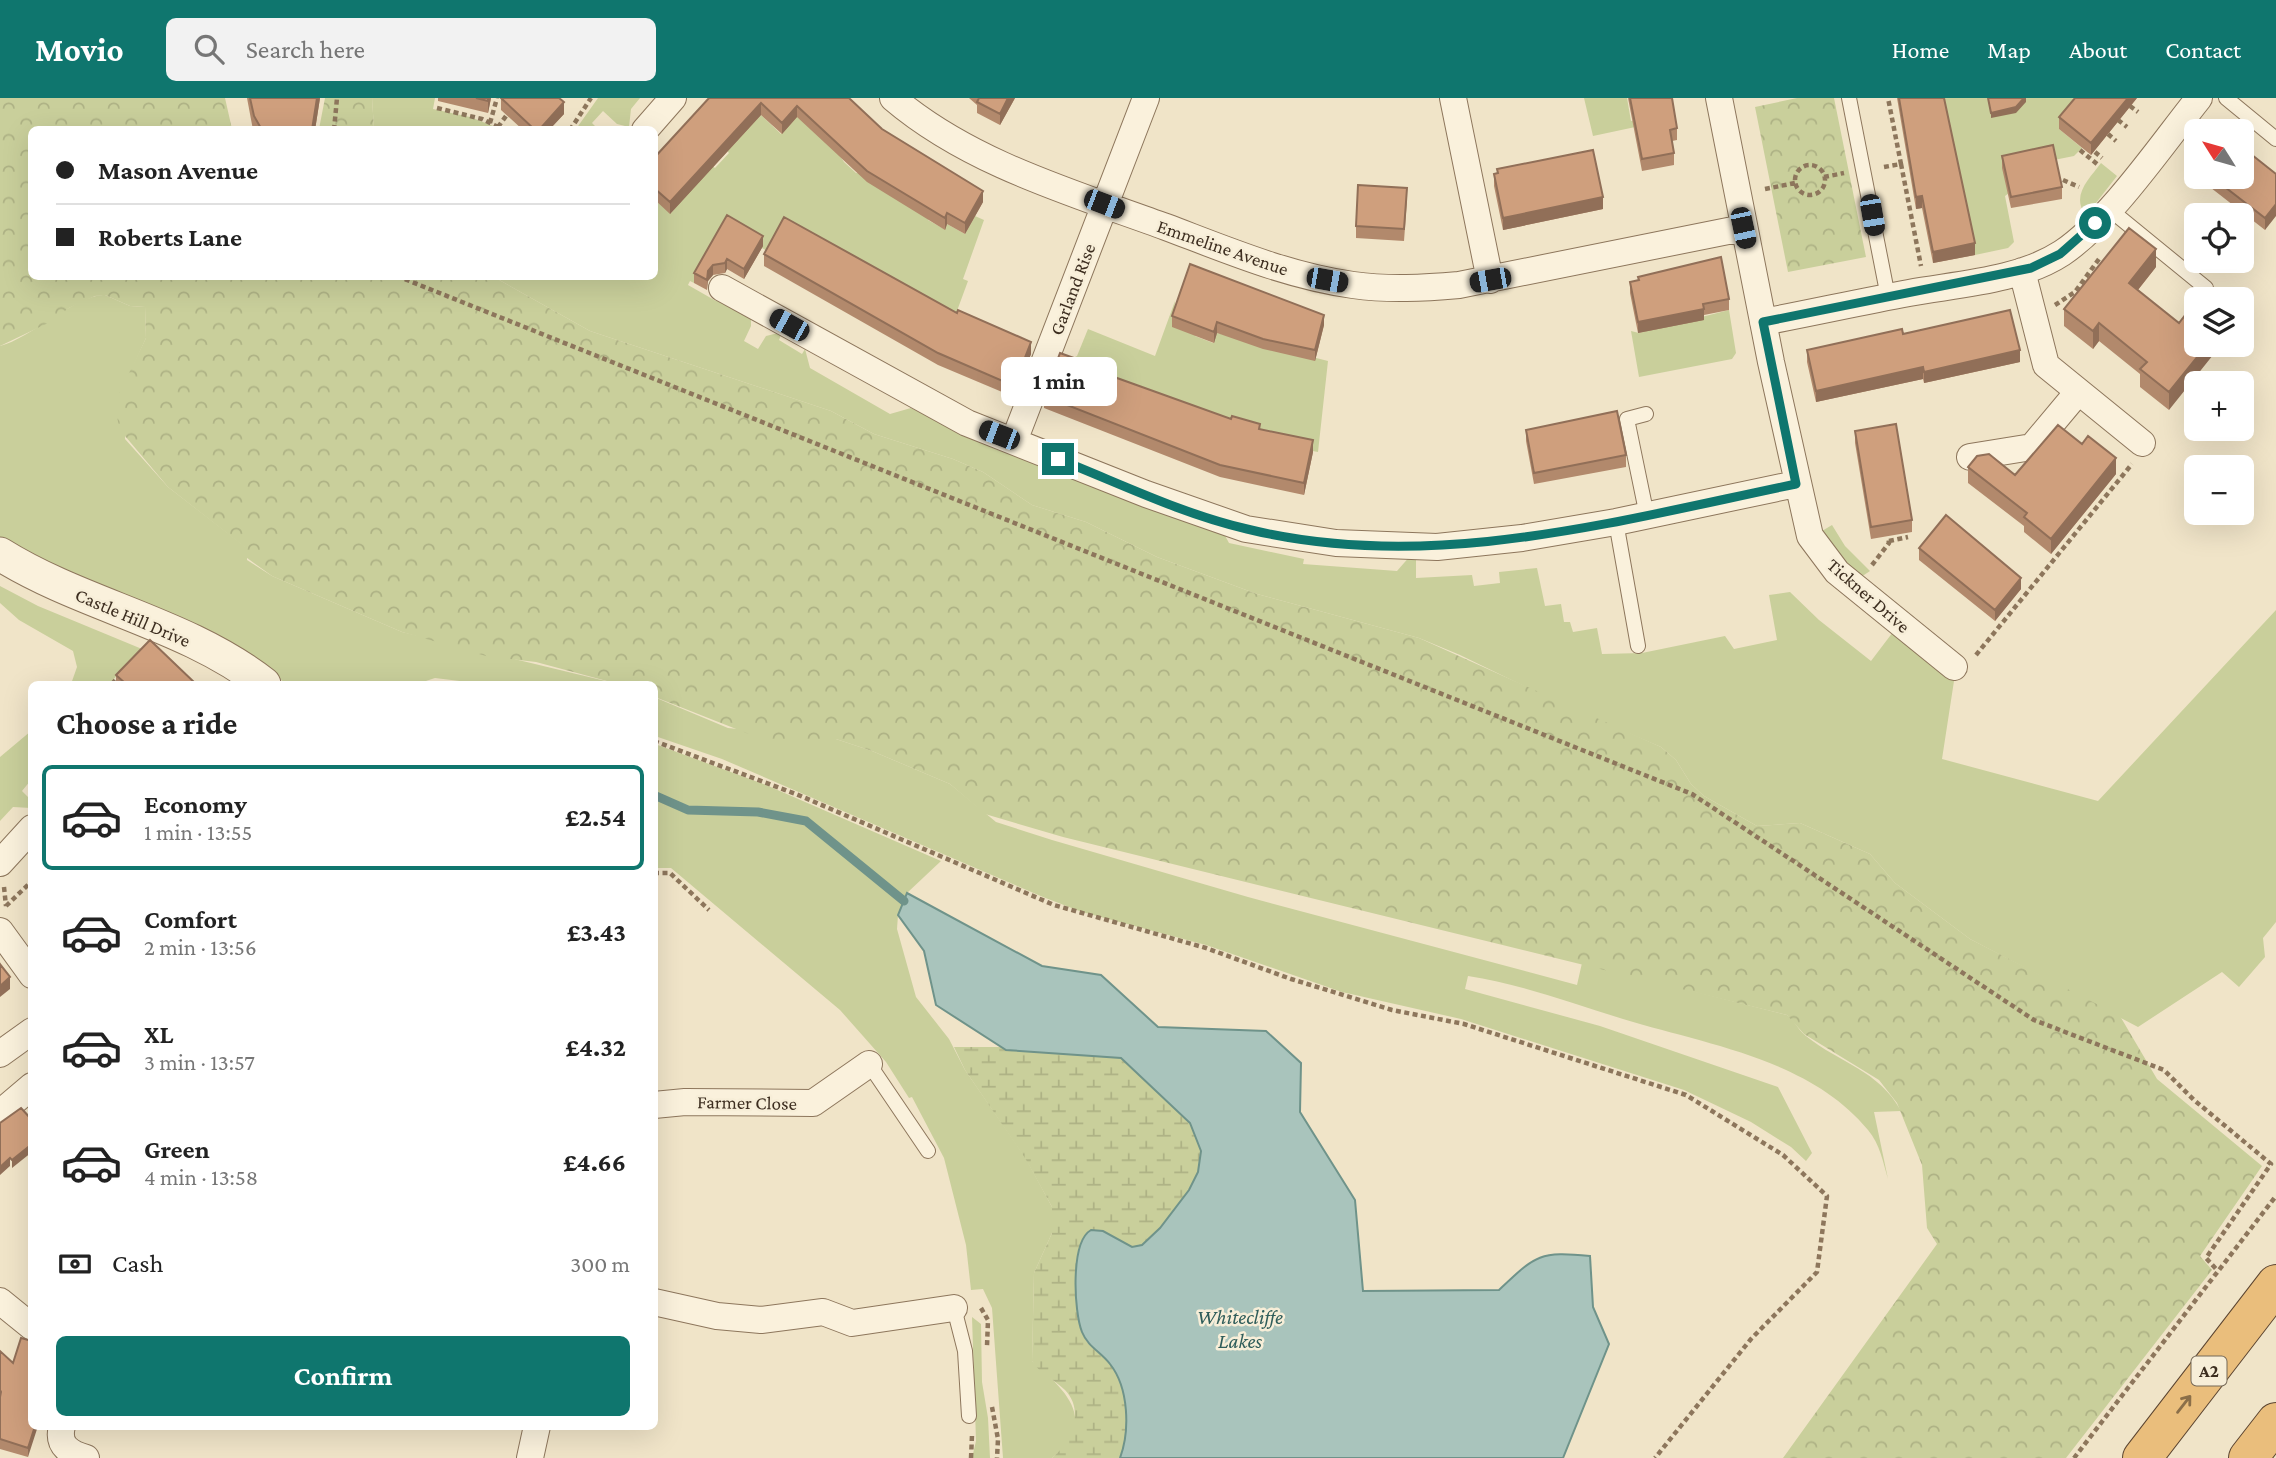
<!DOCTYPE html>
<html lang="en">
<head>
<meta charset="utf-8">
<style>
	:root { --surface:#fff; --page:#f2f2f2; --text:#222; --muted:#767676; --line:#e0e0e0; --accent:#0f766e }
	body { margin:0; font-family:"Crimson Pro",serif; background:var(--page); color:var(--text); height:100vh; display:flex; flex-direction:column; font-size:26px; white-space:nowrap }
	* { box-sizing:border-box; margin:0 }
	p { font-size:23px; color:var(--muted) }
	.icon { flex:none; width:38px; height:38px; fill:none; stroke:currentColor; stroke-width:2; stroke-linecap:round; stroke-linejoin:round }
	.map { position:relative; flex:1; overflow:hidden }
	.drawer { position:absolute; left:28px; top:583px; width:630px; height:749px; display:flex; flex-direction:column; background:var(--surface); border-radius:10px; box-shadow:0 7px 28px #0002 }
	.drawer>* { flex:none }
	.banner { position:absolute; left:28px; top:28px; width:630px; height:154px; border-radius:10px; box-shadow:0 7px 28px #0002; display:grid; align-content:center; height:154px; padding:0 28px; background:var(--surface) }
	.needle { width:46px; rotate:307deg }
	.tools { position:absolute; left:2184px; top:21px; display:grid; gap:14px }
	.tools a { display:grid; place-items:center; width:70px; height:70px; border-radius:10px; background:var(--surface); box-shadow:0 7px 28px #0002; font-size:35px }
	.end { position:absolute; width:32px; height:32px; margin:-16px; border:9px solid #0f766e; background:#fff; box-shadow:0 0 0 4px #fff }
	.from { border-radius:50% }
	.bubble { position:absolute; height:49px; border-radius:10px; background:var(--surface); box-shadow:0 7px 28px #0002; font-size:23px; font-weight:700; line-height:49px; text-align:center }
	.car { position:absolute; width:21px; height:42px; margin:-21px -10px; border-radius:9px; box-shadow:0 0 5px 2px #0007; background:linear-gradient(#222 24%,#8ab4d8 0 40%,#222 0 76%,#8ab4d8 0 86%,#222 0) }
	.banner b { display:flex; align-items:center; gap:24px; height:66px; font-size:26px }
	.banner b+b { border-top:2px solid var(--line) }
	.banner i { width:18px; height:18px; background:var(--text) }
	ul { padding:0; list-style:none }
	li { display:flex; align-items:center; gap:21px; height:105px; margin:0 14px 10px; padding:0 14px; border:4px solid transparent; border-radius:10px }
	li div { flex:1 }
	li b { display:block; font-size:26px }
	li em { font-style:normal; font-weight:700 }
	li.selected { border-color:var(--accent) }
	li>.icon { width:63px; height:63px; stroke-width:1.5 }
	h2 { padding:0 28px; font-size:32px; line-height:84px }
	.pay { display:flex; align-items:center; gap:18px; height:77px; padding:0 28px; font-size:26px }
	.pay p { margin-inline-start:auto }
	.button { display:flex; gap:14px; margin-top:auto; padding:14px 28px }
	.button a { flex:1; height:80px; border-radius:10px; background:var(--accent); color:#fff; font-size:28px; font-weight:700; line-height:80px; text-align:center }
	header { display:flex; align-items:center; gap:42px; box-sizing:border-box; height:98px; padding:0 35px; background:var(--accent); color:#fff }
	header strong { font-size:33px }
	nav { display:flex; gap:38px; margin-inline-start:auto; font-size:24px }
	.search { width:490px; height:63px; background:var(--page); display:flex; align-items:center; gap:18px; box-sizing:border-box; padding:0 24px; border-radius:10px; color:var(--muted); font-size:26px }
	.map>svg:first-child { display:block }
</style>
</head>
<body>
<header>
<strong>Movio</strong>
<div class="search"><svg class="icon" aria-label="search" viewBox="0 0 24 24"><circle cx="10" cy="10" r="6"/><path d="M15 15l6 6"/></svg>Search here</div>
<nav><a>Home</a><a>Map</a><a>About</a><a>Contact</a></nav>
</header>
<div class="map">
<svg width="2276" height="1360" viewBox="0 0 2276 1360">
	<defs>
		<pattern id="forest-crowns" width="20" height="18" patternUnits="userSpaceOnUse" patternTransform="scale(1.75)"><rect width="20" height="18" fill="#c9cf9b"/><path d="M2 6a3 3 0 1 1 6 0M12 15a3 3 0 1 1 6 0" fill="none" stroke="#aeb285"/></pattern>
		<pattern id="wetland-marsh" width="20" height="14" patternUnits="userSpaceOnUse" patternTransform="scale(1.75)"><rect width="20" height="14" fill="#c9cf9b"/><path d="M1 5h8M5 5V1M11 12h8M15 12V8" fill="none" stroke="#aeb285"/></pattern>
	</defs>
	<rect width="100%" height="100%" fill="#f0e4c8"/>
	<path fill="#c9cf9b" d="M372,0H435L433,11L470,19L501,31H374Z
		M598,0H640L631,11L629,29L617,26L603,13L592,25L598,31H576Z
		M802,0L844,64L856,75L951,81L928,122L944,131L947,126L965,136L975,118L984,122L963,181L968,183L954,221L767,153L727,128L694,185L690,183L688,187L716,203L719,200L751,219V228L744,243L758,251L766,238L778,235L781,237L779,242L802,256L805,251L810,270L890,316L911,310L995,351L1222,432L1229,445L1304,461L1303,466L1397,473L1411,457H1416V480L1472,477L1474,488L1500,485L1499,474L1537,470L1545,508L1561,506L1564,524H1570L1573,534L1597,530L1602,556L1642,555L1725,538L1734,551L1777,542L1769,497L1790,494L1819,522L1871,563L1893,534L1954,583L1942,661L2098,703L2276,512V824L2263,840L2265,859L2239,889L2222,874L2138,929L1970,841L1895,785L1870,756L1800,725L1757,728L1704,698L1691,686L1676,662L1661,649L1565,608L1460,557L1419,540L1257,496L1157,459L1086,424L1032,407L983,374L953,361L874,336L831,313L590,233L494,179L654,178L655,101L671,115L711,67L715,70L729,55L725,51L761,17L781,36Z
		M1584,0H1627L1631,23L1639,22L1640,28L1593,38Z
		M1941,0H2084L2059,31L2082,50L2074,58L2054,62L2005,98L2014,144L2008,150L1975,157Z
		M2101,65L2117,78L2092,110H2085V116C2071,97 2090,80 2101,65Z
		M105,197L130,208L145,209L146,240L131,273L125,341L168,389L247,450V462L272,478L402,534L618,586H484L435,580L417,586H286L270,572L40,463L4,442L0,439V248C29,241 79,195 105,197Z
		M1175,203L1174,217L1198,229L1195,238L1213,245L1217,235L1328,263L1318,354L1265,344L1069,262L1077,258L1088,231L1155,258Z
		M1729,212L1736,255L1732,261L1639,279L1631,233L1639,235Z
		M1832,427L1845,448L1870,473L1861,479L1846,465L1822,433Z
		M0,488L38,508L142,551L109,586H71L77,569L73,553L19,522L0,505Z
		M654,599L728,630L836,641L872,653L950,686L996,724L1052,742L1248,799L1577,887L1582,865L1787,917C1795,923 1798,932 1806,938C1839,965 1879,972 1901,1013L1874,1014L1888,1081C1883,1064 1880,1046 1868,1032C1810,961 1705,946 1623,921C1572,905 1520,886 1468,878L1465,891L1600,928L1778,989L1812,1055L1806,1063L1791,1049L1751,1024L1684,992L1461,921L1342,894L1206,847L1082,814L1043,799L722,661L655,638Z
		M31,633V682L22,693L31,702V710L13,709L0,723V659Z
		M655,646L766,687L941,763L907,795L898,817L897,831L916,899L949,941L965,972L1025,1059L1052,1109V1135L1034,1175L1032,1263C1064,1291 1100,1322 1052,1360H1003L992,1210L983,1191L971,1192L966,1147L944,1060L912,999L909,1000L886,964L840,912L671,770H655Z
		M972,1219L981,1226L982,1284L988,1320L990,1360H972L976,1343Z"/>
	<path fill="url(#forest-crowns)" d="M0,0H225L232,31L32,32V178L494,179L590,233L831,313L874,336L953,361L983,374L1032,407L1086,424L1157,459L1257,496L1419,540L1661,649L1676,662L1691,686L1704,698L1757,728L1800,725L1870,756L1895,785L1970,841L2120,918L2157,981L2262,1068L2200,1158L2212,1172L2066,1360H1783L1937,1146L1927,1130L1922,1067L1897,1005L1879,982L1804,936L1787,917L1063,739L985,716L950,686L872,653L836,641L781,643L759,640L655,599L654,586H618L536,564L486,558L402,534L272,478L243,457L246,450L168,389L120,332L114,306L146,240L145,209L130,208L105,197L95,198L69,210L46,226L0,248Z
		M325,0H372L374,31H319Z
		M1797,0H1834L1866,159L1788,174L1755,9Z"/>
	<path fill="url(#wetland-marsh)" d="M954,949H1261L1246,1317L1087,1134C1072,1154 1073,1216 1084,1239C1090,1251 1102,1256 1110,1266C1129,1290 1130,1333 1120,1360H1052C1072,1344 1085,1313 1065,1292C1055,1282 1039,1275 1032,1263L1034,1175L1052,1135V1109L1025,1060L965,972Z"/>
	<path fill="#a9c4bc" stroke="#6f938a" stroke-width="2" d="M907,795L1042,868L1101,877L1158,929L1266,933L1301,965L1300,1014L1355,1102L1363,1193L1499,1192C1536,1157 1539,1153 1590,1158L1593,1209L1609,1246L1563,1360H1120C1130,1333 1129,1290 1110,1266C1101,1254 1088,1249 1082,1234C1074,1214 1070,1144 1091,1132L1103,1133L1132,1149L1142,1147L1160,1130L1189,1092L1198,1074L1201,1053L1190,1025L1121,960L1006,952L936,907L924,853L898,817Z"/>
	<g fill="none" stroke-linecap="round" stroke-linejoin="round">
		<path stroke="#6f938a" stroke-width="9" d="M654,697L688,712L758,714L806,723L904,803"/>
		<defs>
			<path id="service" d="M1849,0L1888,199
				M2226,0L2276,41
				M2108,110L2206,190
				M1646,316L1627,321L1647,418
				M1616,424L1638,548
				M869,966L928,1053
				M954,1210L965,1253L969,1318"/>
			<path id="minor" d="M893,0C969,65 1073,95 1166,129C1227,152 1288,178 1353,187C1389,192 1424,190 1459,187L1743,130
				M1453,0L1490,182
				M1719,0L1771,264L1810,438L1837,474L1954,569
				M645,32L673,0
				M2022,173L2046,267L2142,345
				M722,190L967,325L1146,396L1246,431L1336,445L1437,449L1522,440L1616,424L1796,386
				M1763,224C1811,215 1860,204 1909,195C1958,186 2019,183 2062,155C2110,123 2162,46 2199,0
				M1014,343L1146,0
				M1970,359L2032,349L2078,294
				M0,765L32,730
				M0,833L32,877
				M0,956L32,933
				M654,1007L685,1004L813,1005L869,966
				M0,1015L32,988
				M0,1203L32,1229
				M654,1204L717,1218L761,1222L823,1214L852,1225L954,1210
				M62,1328C57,1347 69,1355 86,1360
				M530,1360L537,1328"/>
			<path id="tertiary" d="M0,456C83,508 186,525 264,586"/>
			<path id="trunk" d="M2142,1360L2276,1186
				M2248,1360L2276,1324"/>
		</defs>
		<use href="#service" stroke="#8d765c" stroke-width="16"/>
		<use href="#minor" stroke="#8d765c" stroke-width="28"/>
		<use href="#tertiary" stroke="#8d765c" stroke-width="35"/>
		<use href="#trunk" stroke="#5b4430" stroke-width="40"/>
		<path stroke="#8d765c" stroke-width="4.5" stroke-dasharray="5 3.5" stroke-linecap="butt" d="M2130,8L2138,14
			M437,10L482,21L504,32
			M2118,22L2127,29
			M490,25L497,0
			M498,29L506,18
			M334,32L337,0
			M570,32L591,0
			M2108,36L2116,43
			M2080,52L2097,66
			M2095,54L2102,60
			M1901,66L1921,168
			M1795 82a15 15 0 1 1 30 0a15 15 0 1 1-30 0Z
			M1884,69L1901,66L1888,0
			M1824,79L1844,75
			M2063,82L2079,89
			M1765,91L1795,85
			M397,178L1692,696L2034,922L2164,972L2194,1002L2271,1066L2206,1160L2218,1173
			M2055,207L2075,194L2099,161
			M1889,443L1908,439
			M1872,467L1889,445L1888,439
			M1976,557L2132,366
			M112,586L119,578
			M654,643L796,696L1054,807L1206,850L1291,881L1392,912L1464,926L1686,997L1783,1057L1827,1098L1817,1174L1751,1241L1655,1360
			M654,775H670L709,812
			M4,789L6,808
			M6,808L32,783
			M981,1210L988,1222L987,1248
			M992,1309L998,1341L997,1360
			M971,1360L972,1337
			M2074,1360L2276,1098"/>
		<use href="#service" stroke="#faf1dc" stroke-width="14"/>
		<use href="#minor" stroke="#faf1dc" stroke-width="26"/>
		<use href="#tertiary" stroke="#faf1dc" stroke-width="33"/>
		<use href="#trunk" stroke="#eabe7c" stroke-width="38"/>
	</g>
	<path fill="#b2896c" d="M247,0H320L315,32H253Z
		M438,0H491L488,15L438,3Z
		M501,0L564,16L549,32H523L501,12Z
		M709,0H849L882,31L983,104L965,136L947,126L945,132L867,84L797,19L782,36L761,17L670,116L654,101V60Z
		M969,0H1015L1000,27L977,15V7Z
		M1628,0H1672L1677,30V42L1672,43L1674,55V67L1642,73Z
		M1897,0H1944L1975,157L1933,165L1922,110L1916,111Z
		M2137,0L2091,57L2059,31V19Z
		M2196,55V78L2191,73V62Z
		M2002,58L2062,89V101L2011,110L2002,70Z
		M1497,71L1603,111L1503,132L1494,88V76H1497Z
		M2276,76L2265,132L2197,79H2242Z
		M1407,102L1404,143L1356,140V128Z
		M727,117L763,148L744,181L727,171L725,175L713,177L708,183L707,192L694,185V175Z
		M764,156L1031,256L1014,299L938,267L764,168Z
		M2156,169L2138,192L2179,225L2169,312L2140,289V276L2099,243L2093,251L2064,228V211Z
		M1638,179L1729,201V212L1704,217V222L1638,235L1630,195V184L1638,182Z
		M1172,218L1324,227L1315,263L1263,251L1217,235L1214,245L1172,229Z
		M1903,236L2020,264L1924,285L1923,281L1816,304L1807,264V252Z
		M1093,272L1231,321L1260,331L1313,354L1304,397L1220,379L1044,310V298Z
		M1526,332L1626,357V369L1534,386L1526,343Z
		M1855,333L1912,422V434L1871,441L1855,345Z
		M1968,369L2015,377L2116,376L2051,456L2024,434V428L1968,385Z
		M1919,450L2021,491L1995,523L1919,462Z
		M116,577L196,586H116Z
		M32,1243L28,1359L0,1351V1253L13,1265Z"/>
	<path fill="#916f58" d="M317,0H320L315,32H312Z
		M488,0H491L488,15Z
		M1008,0H1015L1000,27V16Z
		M2024,0H2026V4L2016,15L1991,20V15Z
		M2128,0H2137L2091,57V45Z
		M564,4V16L549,32H539Z
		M761,5V17L670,116V104Z
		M797,8V19L782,36V25Z
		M983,93V104L965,136V125Z
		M1922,98V110L1916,111V99Z
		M1603,99V111L1503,132V120Z
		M2276,106V118L2265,132V120Z
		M947,115V126L945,132V120Z
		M763,138V148L744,181V171Z
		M1975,145V157L1933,165V154Z
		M2156,151V169L2129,203V185Z
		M727,161V171L725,175V165Z
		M713,167V177L708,183L707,192L708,173Z
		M1704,211V222L1638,235V224Z
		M1324,217V227L1315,263V252Z
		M1217,224V235L1214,245V234Z
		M2099,225V243L2093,251V233Z
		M1031,244V256L1014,299V288Z
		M2207,247H2221L2169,312V294Z
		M2020,252V264L1924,285V274Z
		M1923,269V281L1816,304V293Z
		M1313,342V354L1304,397V385Z
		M2116,360V376L2051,456V441Z
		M2021,480V491L1995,523V512Z
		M10,879V891L0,899V888Z
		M32,1046V1054L12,1070V1062Z
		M10,1060V1068L0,1077V1069Z
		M35,1328H38L28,1359V1350Z"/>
	<path fill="#cf9f7d" stroke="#916f58" stroke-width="2" d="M250,0H317L312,32H262L254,18Z
		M476,0H488V3Z
		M501,0H559L564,4L539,32H535Z
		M709,0H849L882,31L983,93L965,125L947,115L945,120L867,73L797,8L782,25L761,5L670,104L654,90V60Z
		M979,0H1008L1000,16L977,4Z
		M1630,0H1672L1677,30L1670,32L1674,55L1642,61Z
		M1899,0H1944L1975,145L1933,154L1922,98L1916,99Z
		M1988,0H2024L2016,9L1991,15Z
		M2075,0H2128L2091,45L2059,19Z
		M2216,29L2222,33H2213Z
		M2053,47L2062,89L2011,99L2002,58Z
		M2242,49L2276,76V106L2265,120L2212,79H2242Z
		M1593,52L1603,99L1503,120L1494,76L1498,75L1497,71Z
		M2196,55V66L2191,62Z
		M1358,87L1407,90L1404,131L1356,128Z
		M727,117L763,138L744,171L727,161L725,165L713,167L708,173L707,182L694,175Z
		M784,119L957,215L958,212L1031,244L1014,288L938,255L764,156Z
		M2129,130L2156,151L2129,185L2179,225L2196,203V247H2207L2169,294L2140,271L2147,264L2099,225L2093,233L2064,211Z
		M1721,159L1729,201L1703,206L1704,211L1638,224L1630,184L1639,182L1638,179Z
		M1190,166L1324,217L1315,252L1263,241L1217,224L1214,234L1172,218Z
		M2206,191L2218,201H2198Z
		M2010,212L2020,252L1924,274L1923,269L1816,293L1807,252L1902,231L1903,236Z
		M1060,255L1093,267L1092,271L1231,321L1232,318L1260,326L1259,331L1313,342L1304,385L1220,367L1044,298Z
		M1617,313L1626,357L1534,375L1526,332Z
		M1896,326L1912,422L1871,429L1855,333Z
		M2058,327L2082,346L2088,338L2116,360L2051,441L2024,419L2027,415L1968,369L1977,358L1989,356L2015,377Z
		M1946,417L2021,480L1995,512L1919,450Z
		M150,542L196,586H126L116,577Z
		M0,866L10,879L0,888Z
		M21,1010L32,1022V1046L12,1062L10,1060L0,1069V1025Z
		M21,1240L32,1243V1328H35L28,1350L0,1341V1299L1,1294L0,1292V1253L13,1265Z"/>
	<defs><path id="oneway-shaft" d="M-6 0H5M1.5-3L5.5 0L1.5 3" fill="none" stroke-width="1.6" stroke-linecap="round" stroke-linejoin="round" transform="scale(1.75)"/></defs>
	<use stroke="#8b6f49" href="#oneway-shaft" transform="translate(2184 1306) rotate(-52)"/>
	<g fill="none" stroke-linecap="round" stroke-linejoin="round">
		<path stroke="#0f766e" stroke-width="9" d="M1058,361C1119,385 1182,416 1247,431C1430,476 1617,423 1796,386L1763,224L2031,170L2060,156L2095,125"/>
	</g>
	<g text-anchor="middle" stroke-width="5" stroke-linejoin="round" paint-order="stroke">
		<rect fill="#f7eed8" stroke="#756857" stroke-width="2" x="2191.5" y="1258.5" width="35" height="29" rx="5"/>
		<g font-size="18" font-weight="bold" fill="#3d2e20">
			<text x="2209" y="1279">A2</text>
		</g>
		<g font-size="19" fill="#3d2e20" stroke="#f7eed8">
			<text transform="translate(1223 149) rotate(19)" y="7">Emmeline Avenue</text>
			<text transform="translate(1072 191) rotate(-69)" y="7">Garland Rise</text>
			<text transform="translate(1869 497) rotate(41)" y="7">Tickner Drive</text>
			<text transform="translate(133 519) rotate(23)" y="7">Castle Hill Drive</text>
			<text transform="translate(747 1004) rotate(1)" y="7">Farmer Close</text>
		</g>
		<g font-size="21" font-style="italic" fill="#2f5d5a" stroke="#f7eed8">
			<text x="1240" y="1226">Whitecliffe<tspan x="1240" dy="24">Lakes</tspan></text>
		</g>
	</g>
</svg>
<div class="tools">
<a><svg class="needle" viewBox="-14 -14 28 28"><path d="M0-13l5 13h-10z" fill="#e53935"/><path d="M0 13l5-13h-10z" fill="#767676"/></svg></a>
<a><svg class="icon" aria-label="locate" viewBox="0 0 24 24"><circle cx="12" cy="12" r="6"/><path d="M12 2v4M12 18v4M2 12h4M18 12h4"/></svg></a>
<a><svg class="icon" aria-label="layers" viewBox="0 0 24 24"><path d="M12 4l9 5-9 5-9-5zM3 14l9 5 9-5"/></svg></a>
<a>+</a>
<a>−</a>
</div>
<i class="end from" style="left:2095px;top:125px"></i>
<i class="end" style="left:1058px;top:361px"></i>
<div class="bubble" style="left:1001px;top:259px;width:116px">1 min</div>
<i class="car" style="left:1104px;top:106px;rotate:111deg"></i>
<i class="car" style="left:1872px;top:117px;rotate:170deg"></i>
<i class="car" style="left:1743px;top:130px;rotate:168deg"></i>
<i class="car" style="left:1327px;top:182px;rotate:100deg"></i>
<i class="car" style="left:1490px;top:182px;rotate:260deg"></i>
<i class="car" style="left:789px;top:227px;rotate:299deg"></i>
<i class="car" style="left:999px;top:337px;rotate:291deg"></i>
<div class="banner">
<b><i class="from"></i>Mason Avenue</b>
<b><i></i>Roberts Lane</b>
</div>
<section class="drawer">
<h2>Choose a ride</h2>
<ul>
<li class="selected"><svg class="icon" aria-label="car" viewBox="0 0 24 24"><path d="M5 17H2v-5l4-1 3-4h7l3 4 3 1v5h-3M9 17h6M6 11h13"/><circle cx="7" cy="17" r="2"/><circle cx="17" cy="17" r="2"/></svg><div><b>Economy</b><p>1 min · 13:55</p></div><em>£2.54</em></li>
<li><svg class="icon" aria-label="car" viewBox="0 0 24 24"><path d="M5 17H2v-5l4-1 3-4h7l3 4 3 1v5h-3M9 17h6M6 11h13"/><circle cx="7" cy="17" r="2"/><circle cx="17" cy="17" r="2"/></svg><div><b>Comfort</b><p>2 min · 13:56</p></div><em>£3.43</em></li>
<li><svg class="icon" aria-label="car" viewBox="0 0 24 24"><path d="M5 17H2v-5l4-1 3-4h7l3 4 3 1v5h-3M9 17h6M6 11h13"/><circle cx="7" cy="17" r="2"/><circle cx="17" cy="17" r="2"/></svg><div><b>XL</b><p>3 min · 13:57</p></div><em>£4.32</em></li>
<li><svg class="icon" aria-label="car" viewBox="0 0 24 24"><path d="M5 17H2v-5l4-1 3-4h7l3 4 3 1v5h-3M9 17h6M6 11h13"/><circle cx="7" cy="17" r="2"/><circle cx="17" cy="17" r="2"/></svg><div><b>Green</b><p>4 min · 13:58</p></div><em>£4.66</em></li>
</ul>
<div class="pay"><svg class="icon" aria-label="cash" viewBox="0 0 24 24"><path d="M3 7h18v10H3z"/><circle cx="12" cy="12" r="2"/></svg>Cash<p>300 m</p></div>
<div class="button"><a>Confirm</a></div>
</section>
</div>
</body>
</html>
